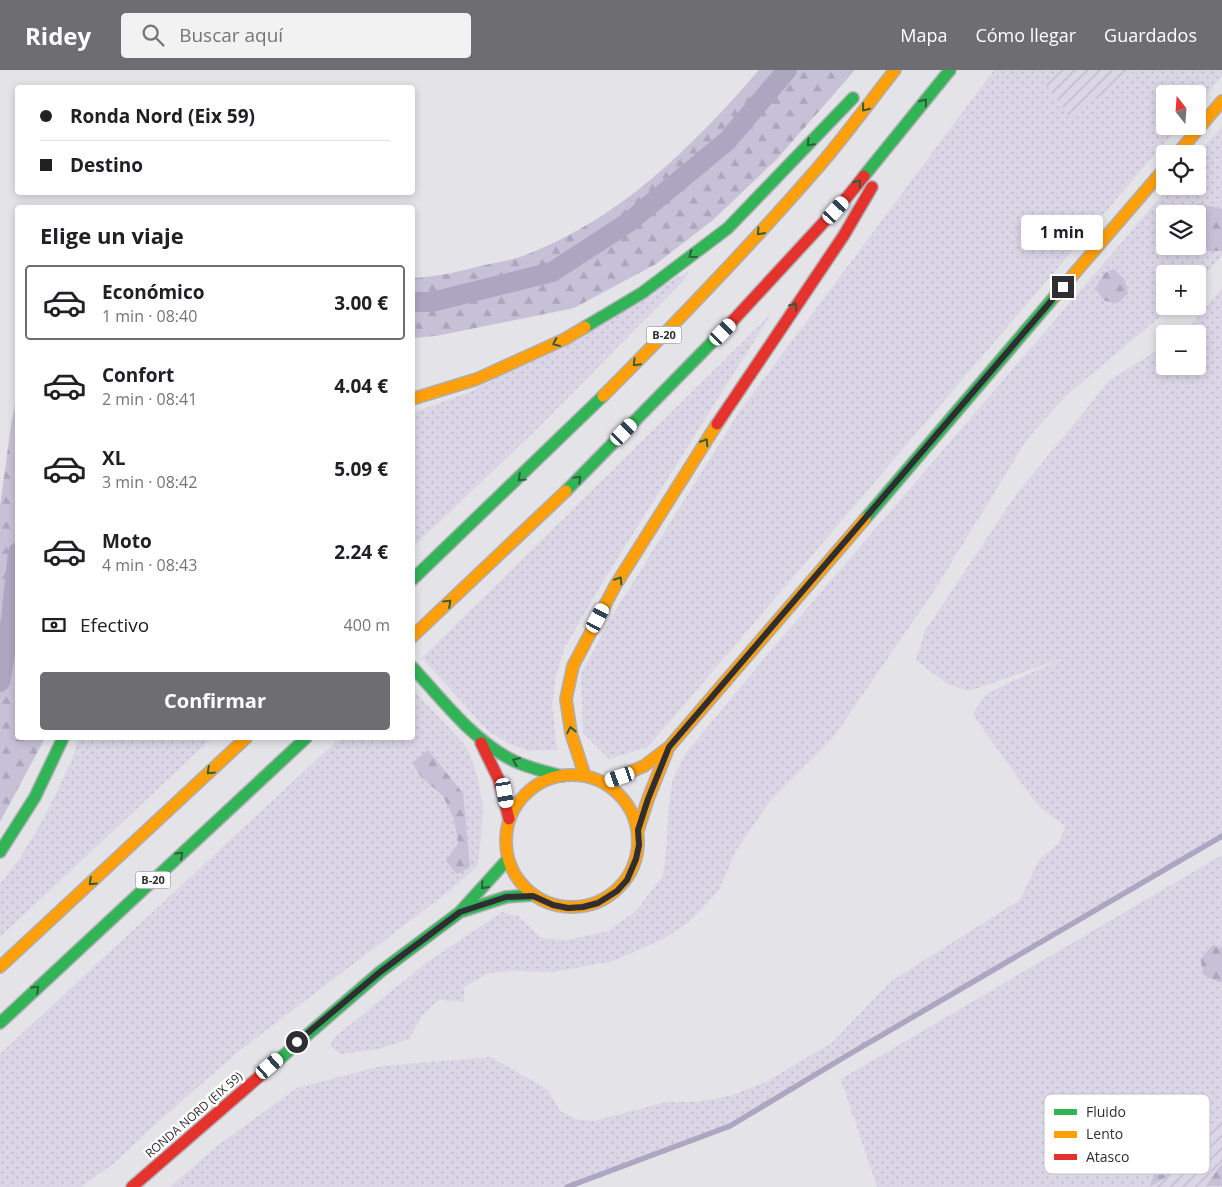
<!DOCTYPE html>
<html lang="es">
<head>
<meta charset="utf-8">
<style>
	:root { --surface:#fff; --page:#f2f2f2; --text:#202124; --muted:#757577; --line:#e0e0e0; --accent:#6e6d72 }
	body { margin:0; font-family:"Open Sans",sans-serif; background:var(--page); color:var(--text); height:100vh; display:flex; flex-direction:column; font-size:19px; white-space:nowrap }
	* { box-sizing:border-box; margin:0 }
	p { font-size:16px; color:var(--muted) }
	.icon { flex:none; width:28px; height:28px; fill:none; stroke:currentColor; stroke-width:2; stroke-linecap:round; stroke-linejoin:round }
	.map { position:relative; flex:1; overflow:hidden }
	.side { position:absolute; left:15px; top:135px; width:400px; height:535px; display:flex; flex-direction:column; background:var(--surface); border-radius:5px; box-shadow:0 2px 8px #0003 }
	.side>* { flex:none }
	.top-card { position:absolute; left:15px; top:15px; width:400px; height:110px; border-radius:5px; box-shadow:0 2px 8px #0003; display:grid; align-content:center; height:110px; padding:0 25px; background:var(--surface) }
	.needle { width:32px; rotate:343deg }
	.tools { position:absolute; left:1156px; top:15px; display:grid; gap:10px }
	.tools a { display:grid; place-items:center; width:50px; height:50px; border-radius:5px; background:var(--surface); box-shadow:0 2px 8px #0003; font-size:25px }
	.end { position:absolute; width:22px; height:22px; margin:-11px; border:6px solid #2f2e32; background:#fff; box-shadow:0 0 0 2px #fff }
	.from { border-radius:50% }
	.bubble { position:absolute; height:35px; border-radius:5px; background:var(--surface); box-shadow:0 2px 8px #0003; font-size:16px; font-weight:700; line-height:35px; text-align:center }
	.car { position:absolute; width:15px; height:30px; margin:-15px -8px; border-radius:6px; box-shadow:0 0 4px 1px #0007; background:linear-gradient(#fff 24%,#345 0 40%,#fff 0 76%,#345 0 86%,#fff 0) }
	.top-card b { display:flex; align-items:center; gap:18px; height:48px; font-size:19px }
	.top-card b+b { border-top:1px solid var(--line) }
	.top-card i { width:12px; height:12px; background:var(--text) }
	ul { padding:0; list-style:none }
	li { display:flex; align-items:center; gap:15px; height:75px; margin:0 10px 8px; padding:0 15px; border:2px solid transparent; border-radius:5px }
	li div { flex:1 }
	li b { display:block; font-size:19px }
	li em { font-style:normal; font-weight:700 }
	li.active { border-color:var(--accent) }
	li>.icon { width:45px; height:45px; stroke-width:1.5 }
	h2 { padding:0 25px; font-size:22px; line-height:60px }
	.pay { display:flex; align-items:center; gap:12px; height:55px; padding:0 25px; font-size:19px }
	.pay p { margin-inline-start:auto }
	.cta { display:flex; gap:10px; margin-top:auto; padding:10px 25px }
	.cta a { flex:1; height:58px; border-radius:5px; background:var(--accent); color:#fff; font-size:20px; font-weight:700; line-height:58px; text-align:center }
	header { display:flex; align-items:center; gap:30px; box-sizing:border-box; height:70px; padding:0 25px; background:var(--accent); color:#fff }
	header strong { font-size:24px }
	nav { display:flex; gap:28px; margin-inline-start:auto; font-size:18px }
	.search { width:350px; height:45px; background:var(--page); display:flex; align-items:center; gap:12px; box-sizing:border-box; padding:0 18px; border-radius:5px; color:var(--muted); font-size:19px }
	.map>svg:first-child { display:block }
</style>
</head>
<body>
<header>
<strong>Ridey</strong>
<div class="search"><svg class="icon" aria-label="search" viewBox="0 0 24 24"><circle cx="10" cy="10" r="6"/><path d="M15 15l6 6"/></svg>Buscar aquí</div>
<nav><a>Mapa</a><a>Cómo llegar</a><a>Guardados</a></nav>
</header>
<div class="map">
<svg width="1222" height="1117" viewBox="0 0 1222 1117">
	<defs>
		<pattern id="grass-dots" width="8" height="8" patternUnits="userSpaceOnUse" patternTransform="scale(1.25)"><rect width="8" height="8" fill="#dad6e6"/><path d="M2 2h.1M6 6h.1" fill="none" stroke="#bbb8c6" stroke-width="1.8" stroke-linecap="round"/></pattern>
		<pattern id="forest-firs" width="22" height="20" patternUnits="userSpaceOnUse" patternTransform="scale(1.25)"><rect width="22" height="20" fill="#c7c1d8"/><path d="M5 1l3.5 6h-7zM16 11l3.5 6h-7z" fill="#aba6ba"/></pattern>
		<pattern id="garden-furrows" width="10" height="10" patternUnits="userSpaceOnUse" patternTransform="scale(1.25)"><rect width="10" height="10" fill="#dad6e6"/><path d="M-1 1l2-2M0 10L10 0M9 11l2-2" fill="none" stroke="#bbb8c6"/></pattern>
	</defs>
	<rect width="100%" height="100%" fill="#e4e3e8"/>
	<path fill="url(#grass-dots)" d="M994,0H1222V6L1198,35V24H1165V56H1179L648,677L609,689L583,663L581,604L609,551L739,342Z
		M1222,56V139L1198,133L1191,144H1165V176H1197L1205,181H1222V186L1198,212V204H1165V236H1173L1068,324L1028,368L932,524L832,669L770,731L737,779L719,820L690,851L665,868L613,891L553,902L518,901L488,903L464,917V932L439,930L423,944L409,969L379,979L341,984L330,976L335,967L426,893L502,842L518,846L541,868L568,870L608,861L635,842L663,806L667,772L668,741L673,708L686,683L766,586L1170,116H1198V84Z
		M689,201L685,209L537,359L413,477L412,343L470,322Z
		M1222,218V766L848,985L730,1056L567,1117H170L221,1073L297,1018L381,996L491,987L548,1020L560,1041L575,1049L594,1051L666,1032H695L730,1026L766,1012L833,972L890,912L1020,830L1039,790L1059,773L1065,756L1039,737L973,645L984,626L1006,614L1062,589L969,621L947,614L916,590L925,561L1015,426L1109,311L1165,275V296H1198V264H1182L1187,260Z
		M771,244L604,510L564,579L556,606L552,634L557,680L529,681L509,674L488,661L422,588Z
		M413,620L466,676L476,701L483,736L481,767L477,797L449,821L239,981L158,1052L113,1094L81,1117H0V984L340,668H412Z
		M78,668H212L0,867V814L20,788L44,748L72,690Z
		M1222,785V1117H877L841,1009Z"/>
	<path fill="url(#forest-firs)" d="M759,0H855L777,89L713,150L656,194L574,238L436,266L413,268L412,208C435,207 458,202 480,196C493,193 507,191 520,187C619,151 692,77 759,0Z
		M1198,133L1222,139V181H1205L1197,176L1198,144H1191Z
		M1114,199L1125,210L1128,224L1118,233L1105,231L1095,219L1104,203Z
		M17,325L18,668H45L0,752V436L11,355Z
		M428,680L463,723L470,797L457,804L446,791L458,773L454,749L443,726L421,707L412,693Z
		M1213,875L1222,878V911L1219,912L1204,905L1200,889Z
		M1193,1066L1222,1072V1116L1150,1117L1157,1093Z"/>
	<path fill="url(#garden-furrows)" d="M1058,0H1136L1070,47L1046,15Z
		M1222,1052V1093L1205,1117H1149L1186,1096L1209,1058Z"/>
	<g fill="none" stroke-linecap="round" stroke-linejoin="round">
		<path stroke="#ada6c1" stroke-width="5.5" d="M567,1117L730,1056L848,985L1222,766"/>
		<path stroke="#ada6c1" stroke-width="20" d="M412,232H432L552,202L629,152L727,71L787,0
			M0,612L11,549L18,482"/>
		<defs>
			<path id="fast" d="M864,106L950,0
				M585,257L642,223L728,158L853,28
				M566,421L728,256
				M865,449L1055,226
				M412,510L603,326
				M412,597C443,630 473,671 514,691C529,698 546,702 562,706
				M0,782L35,727L63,668
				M463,841L506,827L533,825
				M0,953L306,668
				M276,992L380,902L460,842L508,789"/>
			<path id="slow" d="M1177,84L1222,31
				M1055,226L1165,98
				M603,326C676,253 747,179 815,101C843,69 868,34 895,0
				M412,329L477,309L565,269L585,257
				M412,567L566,421
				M506 771a66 66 0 1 1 132 0a66 66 0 1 1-132 0Z
				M585,706L571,663L566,629L573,596L615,516L717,354
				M604,713L644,696L669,677L865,449
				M638,760L648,729L668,679
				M0,897L246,668"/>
			<path id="jam" d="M728,256L848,126L864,106
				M717,354L844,165L872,117
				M481,673L499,710L509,749
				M132,1117L276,992"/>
		</defs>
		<use href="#fast" stroke="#afaeb3" stroke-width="14"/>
		<use href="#slow" stroke="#afaeb3" stroke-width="14"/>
		<use href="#jam" stroke="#afaeb3" stroke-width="14"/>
		<use href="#fast" stroke="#30b455" stroke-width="11"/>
		<use href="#slow" stroke="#ff9f0a" stroke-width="11"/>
		<use href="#jam" stroke="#e5322d" stroke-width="11"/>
	</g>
	<defs><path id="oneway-chevron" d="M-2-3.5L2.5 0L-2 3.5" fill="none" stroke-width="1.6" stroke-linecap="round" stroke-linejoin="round" transform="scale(1.25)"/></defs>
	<g stroke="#2f5d3e">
		<use href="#oneway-chevron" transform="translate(924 32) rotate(-51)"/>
		<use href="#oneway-chevron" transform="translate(865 38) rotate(129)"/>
		<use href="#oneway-chevron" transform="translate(810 73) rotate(134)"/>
		<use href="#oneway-chevron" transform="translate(858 113) rotate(-51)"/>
		<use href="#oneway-chevron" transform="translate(760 162) rotate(132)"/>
		<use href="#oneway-chevron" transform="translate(692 185) rotate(143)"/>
		<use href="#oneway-chevron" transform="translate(794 236) rotate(-55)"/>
		<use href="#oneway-chevron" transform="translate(556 273) rotate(156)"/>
		<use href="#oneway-chevron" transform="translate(636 293) rotate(135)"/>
		<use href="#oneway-chevron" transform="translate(705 372) rotate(-58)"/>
		<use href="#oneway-chevron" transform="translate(521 408) rotate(137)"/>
		<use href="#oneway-chevron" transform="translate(578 409) rotate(-45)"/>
		<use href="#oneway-chevron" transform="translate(619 510) rotate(-58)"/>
		<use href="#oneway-chevron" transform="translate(448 533) rotate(-43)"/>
		<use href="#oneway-chevron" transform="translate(571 660) rotate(-101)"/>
		<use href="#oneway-chevron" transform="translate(516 691) rotate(-157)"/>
		<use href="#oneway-chevron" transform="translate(210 701) rotate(137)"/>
		<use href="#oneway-chevron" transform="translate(180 785) rotate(-43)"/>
		<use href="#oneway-chevron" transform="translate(92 812) rotate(137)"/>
		<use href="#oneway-chevron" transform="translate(484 816) rotate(132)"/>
		<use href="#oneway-chevron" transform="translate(36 919) rotate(-43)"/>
	</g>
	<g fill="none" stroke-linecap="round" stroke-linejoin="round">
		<path stroke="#2f2e32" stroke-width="6" d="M297,972L380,902L460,842L506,827L533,826L553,835L568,838L583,837L598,833L617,821L627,810L636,789L639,775L638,760L648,729L669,677L1063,217"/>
	</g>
	<g text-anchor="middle" stroke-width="5" stroke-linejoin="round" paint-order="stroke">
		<g fill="#fff" stroke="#6d6d70" stroke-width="1">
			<rect x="646.5" y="256.5" width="35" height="17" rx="4"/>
			<rect x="135.5" y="801.5" width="35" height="17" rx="4"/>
		</g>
		<g font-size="11" font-weight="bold" fill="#2f2e32">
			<text x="664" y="269">B-20</text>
			<text x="153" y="814">B-20</text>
		</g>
		<g font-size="12" fill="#2f2e32" stroke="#fff">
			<text transform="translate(194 1045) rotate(-41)" y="4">RONDA NORD (EIX 59)</text>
		</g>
	</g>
	<rect x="1044" y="1024" width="166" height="80" rx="8" fill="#fff" stroke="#c1c0c2" stroke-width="1"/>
	<rect x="1054" y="1039" width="23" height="6" fill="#30b455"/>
	<rect x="1054" y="1061" width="23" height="7" fill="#ff9f0a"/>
	<rect x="1054" y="1084" width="23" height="6" fill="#e5322d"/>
	<g font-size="14" fill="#2f2e32">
		<text x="1086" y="1047">Fluido</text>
		<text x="1086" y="1069">Lento</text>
		<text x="1086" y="1092">Atasco</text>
	</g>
</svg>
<div class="tools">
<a><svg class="needle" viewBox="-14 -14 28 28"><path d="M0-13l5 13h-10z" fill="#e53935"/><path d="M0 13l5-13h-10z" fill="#757577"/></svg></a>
<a><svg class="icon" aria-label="locate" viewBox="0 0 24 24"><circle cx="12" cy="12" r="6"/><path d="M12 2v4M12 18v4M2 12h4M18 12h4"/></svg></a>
<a><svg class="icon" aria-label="layers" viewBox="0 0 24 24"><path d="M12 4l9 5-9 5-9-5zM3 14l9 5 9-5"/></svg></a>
<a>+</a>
<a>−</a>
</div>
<i class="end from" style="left:297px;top:972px"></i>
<i class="end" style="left:1063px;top:217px"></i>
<div class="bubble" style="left:1021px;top:145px;width:82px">1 min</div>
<i class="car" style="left:836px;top:140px;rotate:42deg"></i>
<i class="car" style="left:723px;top:262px;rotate:44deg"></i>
<i class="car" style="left:624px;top:362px;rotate:44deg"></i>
<i class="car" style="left:598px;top:548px;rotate:28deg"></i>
<i class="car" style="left:620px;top:707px;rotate:251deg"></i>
<i class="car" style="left:505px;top:723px;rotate:170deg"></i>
<i class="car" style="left:270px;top:996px;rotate:49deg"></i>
<div class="top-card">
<b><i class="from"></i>Ronda Nord (Eix 59)</b>
<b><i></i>Destino</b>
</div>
<section class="side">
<h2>Elige un viaje</h2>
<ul>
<li class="active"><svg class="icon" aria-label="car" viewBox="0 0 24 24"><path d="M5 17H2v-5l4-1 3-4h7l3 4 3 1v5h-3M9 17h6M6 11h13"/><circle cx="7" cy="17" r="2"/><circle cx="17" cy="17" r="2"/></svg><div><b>Económico</b><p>1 min · 08:40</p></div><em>3.00 €</em></li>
<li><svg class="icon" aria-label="car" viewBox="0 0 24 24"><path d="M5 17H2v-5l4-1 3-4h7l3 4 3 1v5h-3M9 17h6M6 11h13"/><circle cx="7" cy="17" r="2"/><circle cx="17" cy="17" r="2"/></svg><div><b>Confort</b><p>2 min · 08:41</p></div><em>4.04 €</em></li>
<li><svg class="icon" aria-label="car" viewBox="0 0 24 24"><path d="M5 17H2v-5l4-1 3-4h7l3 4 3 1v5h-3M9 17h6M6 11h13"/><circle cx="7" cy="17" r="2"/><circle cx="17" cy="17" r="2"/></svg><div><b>XL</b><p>3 min · 08:42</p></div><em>5.09 €</em></li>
<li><svg class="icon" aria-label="car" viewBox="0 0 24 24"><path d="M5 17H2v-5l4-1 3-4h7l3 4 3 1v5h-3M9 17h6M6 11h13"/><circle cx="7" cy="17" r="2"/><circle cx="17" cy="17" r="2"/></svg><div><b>Moto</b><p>4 min · 08:43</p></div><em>2.24 €</em></li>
</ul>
<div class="pay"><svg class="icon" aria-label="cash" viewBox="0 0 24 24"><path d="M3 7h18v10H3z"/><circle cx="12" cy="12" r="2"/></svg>Efectivo<p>400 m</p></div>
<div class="cta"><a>Confirmar</a></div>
</section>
</div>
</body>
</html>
